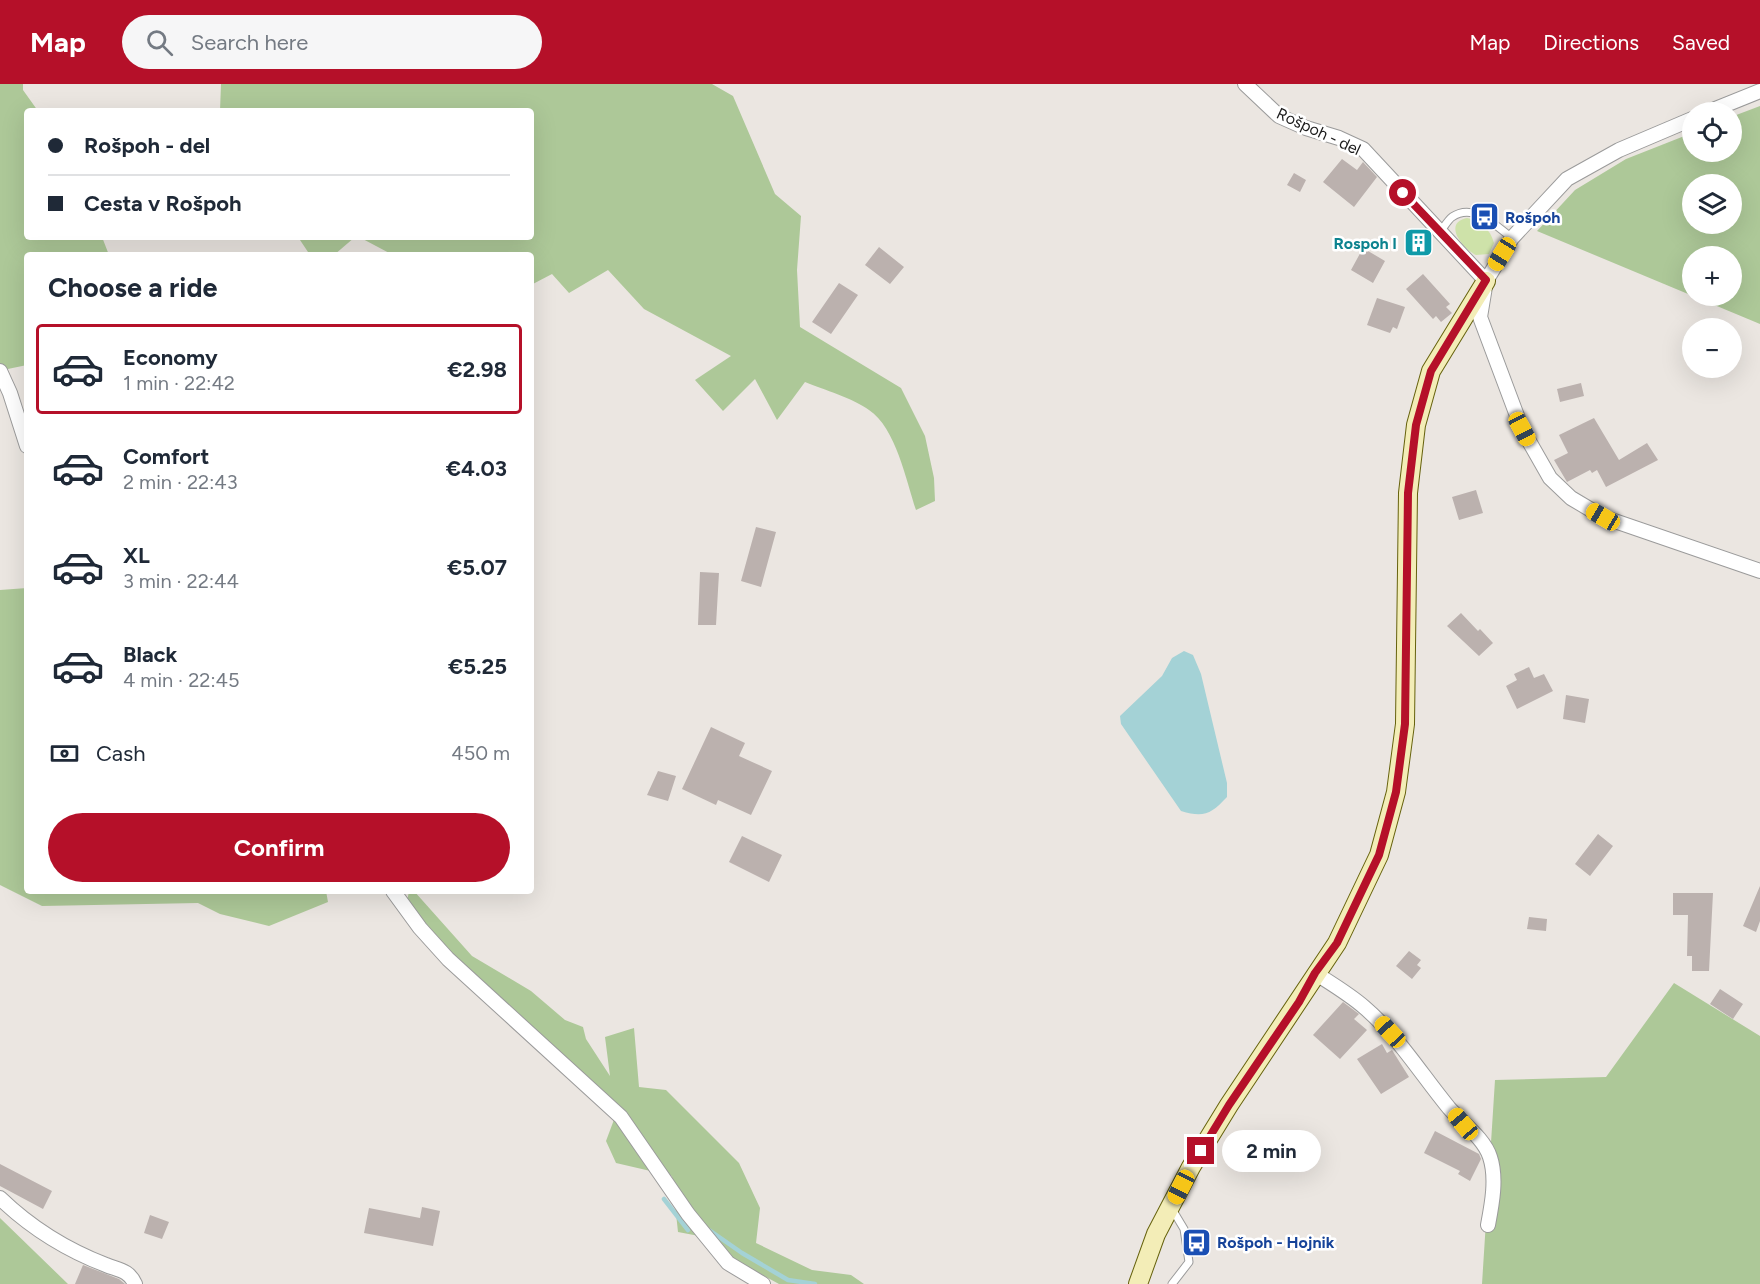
<!DOCTYPE html>
<html lang="en">
<head>
<meta charset="utf-8">
<style>
	:root { --surface:#fff; --page:#f6f6f7; --text:#1f2937; --muted:#747a83; --line:#e0e1e3; --accent:#b51029 }
	body { margin:0; font-family:Figtree,sans-serif; background:var(--page); color:var(--text); height:100vh; display:flex; flex-direction:column; font-size:22px; white-space:nowrap }
	* { box-sizing:border-box; margin:0 }
	p { font-size:20px; color:var(--muted) }
	.icon { flex:none; width:33px; height:33px; fill:none; stroke:currentColor; stroke-width:2; stroke-linecap:round; stroke-linejoin:round }
	.map { position:relative; flex:1; overflow:hidden }
	.drawer { position:absolute; left:24px; top:168px; width:510px; height:642px; display:flex; flex-direction:column; background:var(--surface); border-radius:6px; box-shadow:0 6px 24px #0002 }
	.drawer>* { flex:none }
	.banner { position:absolute; left:24px; top:24px; width:510px; height:132px; border-radius:6px; box-shadow:0 6px 24px #0002; display:grid; align-content:center; height:132px; padding:0 24px; background:var(--surface) }
	.tools { position:absolute; left:1682px; top:18px; display:grid; gap:12px }
	.tools a { display:grid; place-items:center; width:60px; height:60px; border-radius:50%; background:var(--surface); box-shadow:0 6px 24px #0002; font-size:30px }
	.end { position:absolute; width:27px; height:27px; margin:-14px; border:8px solid #b51029; background:#fff; box-shadow:0 0 0 3px #fff }
	.from { border-radius:50% }
	.bubble { position:absolute; height:42px; border-radius:21px; background:var(--surface); box-shadow:0 6px 24px #0002; font-size:20px; font-weight:700; line-height:42px; text-align:center }
	.car { position:absolute; width:18px; height:36px; margin:-18px -9px; border-radius:8px; box-shadow:0 0 4px 2px #0007; background:linear-gradient(#f5c518 24%,#345 0 40%,#f5c518 0 76%,#345 0 86%,#f5c518 0) }
	.banner b { display:flex; align-items:center; gap:21px; height:57px; font-size:22px }
	.banner b+b { border-top:2px solid var(--line) }
	.banner i { width:15px; height:15px; background:var(--text) }
	ul { padding:0; list-style:none }
	li { display:flex; align-items:center; gap:18px; height:90px; margin:0 12px 9px; padding:0 12px; border:3px solid transparent; border-radius:6px }
	li div { flex:1 }
	li b { display:block; font-size:22px }
	li em { font-style:normal; font-weight:700 }
	li.on { border-color:var(--accent) }
	li>.icon { width:54px; height:54px; stroke-width:1.5 }
	h2 { padding:0 24px; font-size:27px; line-height:72px }
	.pay { display:flex; align-items:center; gap:15px; height:66px; padding:0 24px; font-size:22px }
	.pay p { margin-inline-start:auto }
	.primary-button { display:flex; gap:12px; margin-top:auto; padding:12px 24px }
	.primary-button a { flex:1; height:69px; border-radius:36px; background:var(--accent); color:#fff; font-size:24px; font-weight:700; line-height:69px; text-align:center }
	header { display:flex; align-items:center; gap:36px; box-sizing:border-box; height:84px; padding:0 30px; background:var(--accent); color:#fff }
	header strong { font-size:28px }
	nav { display:flex; gap:33px; margin-inline-start:auto; font-size:21px }
	.search { width:420px; height:54px; background:var(--page); display:flex; align-items:center; gap:15px; box-sizing:border-box; padding:0 21px; border-radius:33px; color:var(--muted); font-size:22px }
	.map>svg:first-child { display:block }
</style>
</head>
<body>
<header>
<strong>Map</strong>
<div class="search"><svg class="icon" aria-label="search" viewBox="0 0 24 24"><circle cx="10" cy="10" r="6"/><path d="M15 15l6 6"/></svg>Search here</div>
<nav><a>Map</a><a>Directions</a><a>Saved</a></nav>
</header>
<div class="map">
<svg width="1760" height="1200" viewBox="0 0 1760 1200">
	<rect width="100%" height="100%" fill="#ebe6e1"/>
	<path fill="#cee2a9" d="M1467,134C1481,137 1490,145 1494,159L1489,170L1476,171C1463,165 1442,139 1467,134Z"/>
	<path fill="#adc898" fill-rule="evenodd" d="M0,0H23V6L38,27H27V153H102L109,171H27V281L3,286L0,280Z
		M221,0H712L733,12L775,110L801,132L797,186L800,243L901,304L925,352L934,394L935,417L916,426C906,396 896,344 869,326C853,314 824,306 805,298L777,336L755,295L723,327L695,296L731,272L644,225L608,186L569,209L552,190L531,201V171H393L359,153H531V27H220Z
		M1760,22V240L1537,147L1575,106L1626,75L1692,49V68H1731V33ZM1731,100V140H1692V100ZM1731,172V212H1692V172Z
		M298,153H355L334,171H310Z
		M27,504V807H326L328,818L269,842L220,830L198,819L42,822L0,801V506Z
		M409,807H414L472,872L531,907L565,936L583,943L586,955L610,992L605,953L634,944L639,1003L666,1006L739,1079L760,1124L756,1159L812,1186L851,1191L864,1200H779L726,1171L715,1155L678,1148L672,1092L616,1079L606,1057L618,1025L428,848L407,818Z
		M1674,899L1760,952V1200H1482L1495,996L1606,993Z
		M0,1134L68,1200H0Z"/>
	<path fill="#a4d2d6" d="M1184,567L1193,571L1201,590L1227,699V713C1211,730 1204,734 1181,727L1121,640L1120,632L1162,592L1172,574Z"/>
	<g fill="none" stroke-linecap="round" stroke-linejoin="round">
		<path stroke="#a4d2d6" stroke-width="4.5" d="M664,1115L688,1146
			M709,1146L742,1169L788,1196L815,1200"/>
	</g>
	<path fill="#bbb1ae" d="M1342,75L1357,86L1363,78L1377,93L1354,123L1323,98Z
		M1294,89L1306,96L1300,108L1287,101Z
		M879,163L904,183L890,200L865,181Z
		M1363,164L1385,177L1373,199L1351,186Z
		M1423,190L1450,220L1446,223L1452,229L1441,238L1436,232L1433,235L1406,205Z
		M839,199L858,211L831,250L812,238Z
		M1377,214L1405,223L1397,245L1393,243L1390,249L1367,241Z
		M1581,299L1584,312L1560,318L1557,305Z
		M1594,334L1619,376L1647,359L1658,376L1606,403L1597,386L1592,389L1590,386L1567,398L1554,376L1568,369L1559,351Z
		M1476,406L1483,429L1459,436L1452,413Z
		M756,443L776,448L761,503L741,497Z
		M700,488L719,489L716,541H698Z
		M1461,529L1478,547L1480,545L1493,559L1479,572L1447,542Z
		M1529,583L1534,594L1544,590L1553,607L1517,625L1506,602L1517,596L1514,590Z
		M1566,611L1589,615L1585,639L1563,635Z
		M711,643L745,659L739,672L772,687L751,731L718,716L716,721L682,705Z
		M658,687L676,692L668,717L647,711Z
		M1598,750L1613,762L1590,792L1575,780Z
		M742,752L782,771L769,798L729,778Z
		M1760,802V837L1756,848L1743,842Z
		M1673,809H1713L1709,887H1692V872H1687L1688,831H1673Z
		M1529,833L1547,835L1546,847L1527,845Z
		M1409,867L1421,876L1417,881L1421,884L1412,895L1396,882Z
		M1720,905L1743,920L1733,935L1710,920Z
		M1343,918L1359,930L1354,935L1367,946L1340,975L1313,951Z
		M1382,960L1387,969L1392,966L1409,993L1381,1010L1357,975Z
		M1435,1047L1479,1070L1481,1075L1470,1097L1458,1090L1460,1087L1424,1069Z
		M0,1080L52,1107L43,1125L0,1102Z
		M422,1123L440,1127L433,1162L364,1149L369,1124L420,1134Z
		M150,1131L169,1138L162,1155L144,1149Z
		M83,1181L119,1195L125,1200H75Z"/>
	<g fill="none" stroke-linecap="round" stroke-linejoin="round">
		<defs>
			<path id="lane" d="M1440,148C1444,143 1448,136 1452,133C1474,118 1496,142 1512,154
				M1172,1125L1184,1145L1189,1178L1172,1200"/>
			<path id="street" d="M1245,0L1279,32L1306,44L1339,54L1363,65L1486,197
				M1708,28L1760,7
				M1692,35L1619,66L1567,95L1512,154L1486,197L1480,233L1522,345L1550,394L1571,414L1603,433L1760,487
				M0,287L10,309L27,362
				M393,807L420,844L448,875L621,1033L688,1130L728,1179L763,1200
				M1315,889C1332,900 1349,910 1364,923C1398,952 1421,990 1449,1024C1462,1039 1484,1054 1490,1073C1497,1094 1492,1120 1488,1141
				M0,1114C30,1143 67,1166 106,1181C118,1186 129,1186 135,1200"/>
			<path id="secondary" d="M1138,1200L1156,1150L1191,1083L1229,1021L1337,859L1379,771L1396,708L1405,640L1408,409L1416,341L1431,287L1486,197"/>
		</defs>
		<use href="#lane" stroke="#9b9b9b" stroke-width="9"/>
		<use href="#street" stroke="#9b9b9b" stroke-width="16"/>
		<use href="#secondary" stroke="#66620d" stroke-width="20"/>
		<use href="#lane" stroke="#fff" stroke-width="7"/>
		<use href="#street" stroke="#fff" stroke-width="14"/>
		<use href="#secondary" stroke="#f3edb7" stroke-width="18"/>
	</g>
	<g fill="none" stroke-linecap="round" stroke-linejoin="round">
		<path stroke="#b51029" stroke-width="8" d="M1201,1067L1229,1021L1299,918L1315,889L1337,859L1379,771L1396,708L1405,640L1408,409L1416,341L1431,287L1486,196L1403,109"/>
	</g>
	<defs>
		<symbol id="bus-square" viewBox="-11 -11 22 22"><rect x="-9" y="-9" width="18" height="18" rx="4" fill="#1a4fb4" stroke="#fff"/><path d="M-5-6H5V4H4V6H2V4H-2V6H-4V4H-5ZM-3.5-4V0h7V-4ZM-3.5 1.2v1.5H-2V1.2ZM2 1.2v1.5H3.5V1.2Z" fill="#fff"/></symbol>
		<symbol id="building-square" viewBox="-11 -11 22 22"><rect x="-9" y="-9" width="18" height="18" rx="4" fill="#0f9aa8" stroke="#fff"/><path d="M-4-6H4V6H1V3H-1V6H-4ZM-2.5-4.3h1.7v1.8h-1.7ZM.8-4.3h1.7v1.8H.8ZM-2.5-1h1.7V.8h-1.7ZM.8-1h1.7V.8H.8Z" fill="#fff"/></symbol>
	</defs>
	<g fill-rule="evenodd">
		<use href="#bus-square" x="1468" y="116" width="33" height="33"/>
		<use href="#building-square" x="1402" y="142" width="33" height="33"/>
		<use href="#bus-square" x="1180" y="1142" width="33" height="33"/>
	</g>
	<g text-anchor="middle" stroke-width="5" stroke-linejoin="round" paint-order="stroke">
		<g font-size="16" fill="#1a1a1a" stroke="#fff">
			<text transform="translate(1319 47) rotate(25)" y="6">Rošpoh - del</text>
		</g>
		<g font-size="16" font-weight="bold" fill="#164399" stroke="#fff" text-anchor="start">
			<text x="1505" y="139">Rošpoh</text>
			<text x="1217" y="1164">Rošpoh - Hojnik</text>
		</g>
		<g font-size="16" font-weight="bold" fill="#0d838f" stroke="#fff" text-anchor="end">
			<text x="1397" y="165">Rospoh I</text>
		</g>
	</g>
</svg>
<div class="tools">
<a><svg class="icon" aria-label="locate" viewBox="0 0 24 24"><circle cx="12" cy="12" r="6"/><path d="M12 2v4M12 18v4M2 12h4M18 12h4"/></svg></a>
<a><svg class="icon" aria-label="layers" viewBox="0 0 24 24"><path d="M12 4l9 5-9 5-9-5zM3 14l9 5 9-5"/></svg></a>
<a>+</a>
<a>−</a>
</div>
<i class="end from" style="left:1403px;top:109px"></i>
<i class="end" style="left:1201px;top:1067px"></i>
<div class="bubble" style="left:1222px;top:1046px;width:99px">2 min</div>
<i class="car" style="left:1502px;top:170px;rotate:212deg"></i>
<i class="car" style="left:1522px;top:345px;rotate:152deg"></i>
<i class="car" style="left:1603px;top:433px;rotate:300deg"></i>
<i class="car" style="left:1390px;top:948px;rotate:317deg"></i>
<i class="car" style="left:1463px;top:1040px;rotate:320deg"></i>
<i class="car" style="left:1181px;top:1103px;rotate:207deg"></i>
<div class="banner">
<b><i class="from"></i>Rošpoh - del</b>
<b><i></i>Cesta v Rošpoh</b>
</div>
<section class="drawer">
<h2>Choose a ride</h2>
<ul>
<li class="on"><svg class="icon" aria-label="car" viewBox="0 0 24 24"><path d="M5 17H2v-5l4-1 3-4h7l3 4 3 1v5h-3M9 17h6M6 11h13"/><circle cx="7" cy="17" r="2"/><circle cx="17" cy="17" r="2"/></svg><div><b>Economy</b><p>1 min · 22:42</p></div><em>€2.98</em></li>
<li><svg class="icon" aria-label="car" viewBox="0 0 24 24"><path d="M5 17H2v-5l4-1 3-4h7l3 4 3 1v5h-3M9 17h6M6 11h13"/><circle cx="7" cy="17" r="2"/><circle cx="17" cy="17" r="2"/></svg><div><b>Comfort</b><p>2 min · 22:43</p></div><em>€4.03</em></li>
<li><svg class="icon" aria-label="car" viewBox="0 0 24 24"><path d="M5 17H2v-5l4-1 3-4h7l3 4 3 1v5h-3M9 17h6M6 11h13"/><circle cx="7" cy="17" r="2"/><circle cx="17" cy="17" r="2"/></svg><div><b>XL</b><p>3 min · 22:44</p></div><em>€5.07</em></li>
<li><svg class="icon" aria-label="car" viewBox="0 0 24 24"><path d="M5 17H2v-5l4-1 3-4h7l3 4 3 1v5h-3M9 17h6M6 11h13"/><circle cx="7" cy="17" r="2"/><circle cx="17" cy="17" r="2"/></svg><div><b>Black</b><p>4 min · 22:45</p></div><em>€5.25</em></li>
</ul>
<div class="pay"><svg class="icon" aria-label="cash" viewBox="0 0 24 24"><path d="M3 7h18v10H3z"/><circle cx="12" cy="12" r="2"/></svg>Cash<p>450 m</p></div>
<div class="primary-button"><a>Confirm</a></div>
</section>
</div>
</body>
</html>
